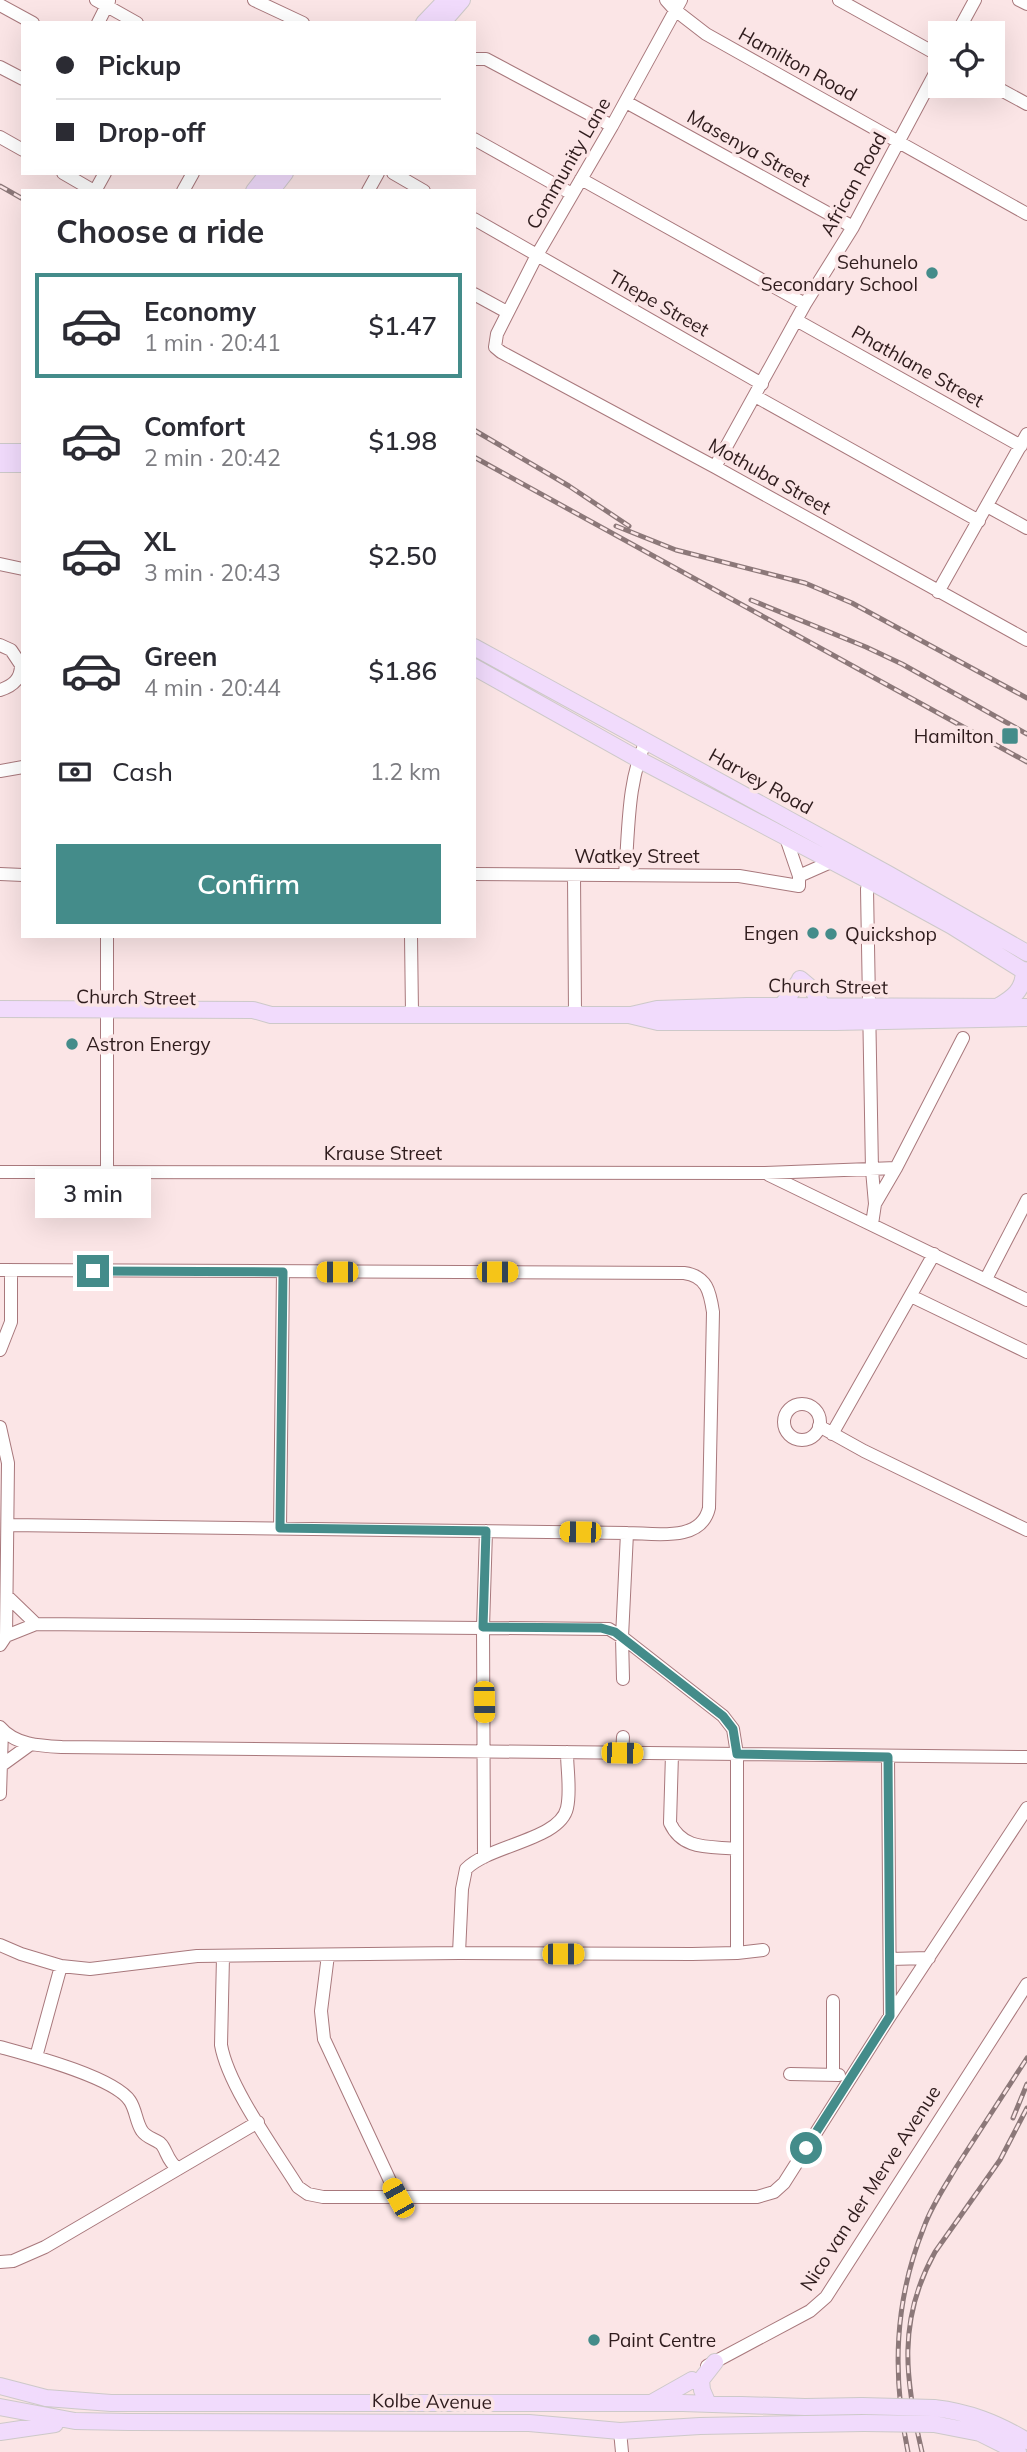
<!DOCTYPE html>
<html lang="en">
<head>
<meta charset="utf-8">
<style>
	:root { --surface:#fff; --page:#f7f7f7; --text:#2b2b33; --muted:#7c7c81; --line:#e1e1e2; --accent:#448c8a }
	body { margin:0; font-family:Mulish,sans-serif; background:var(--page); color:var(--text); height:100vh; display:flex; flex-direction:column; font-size:26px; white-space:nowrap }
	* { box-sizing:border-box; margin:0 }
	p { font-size:23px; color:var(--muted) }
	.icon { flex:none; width:38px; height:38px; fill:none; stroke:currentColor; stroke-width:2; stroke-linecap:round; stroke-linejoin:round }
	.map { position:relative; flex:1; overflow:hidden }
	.drawer { position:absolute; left:21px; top:189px; width:455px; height:749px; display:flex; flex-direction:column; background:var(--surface); border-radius:0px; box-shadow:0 7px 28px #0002 }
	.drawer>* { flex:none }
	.banner { position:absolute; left:21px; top:21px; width:455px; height:154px; border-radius:0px; box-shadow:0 7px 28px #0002; display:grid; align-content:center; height:154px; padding:0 35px; background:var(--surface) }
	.tools { position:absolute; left:928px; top:21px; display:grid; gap:14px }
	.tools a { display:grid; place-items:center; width:77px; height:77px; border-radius:0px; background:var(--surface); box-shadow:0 7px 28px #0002; font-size:35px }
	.end { position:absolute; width:32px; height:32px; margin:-16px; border:9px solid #448c8a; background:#fff; box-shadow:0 0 0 4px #fff }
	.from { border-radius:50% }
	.bubble { position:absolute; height:49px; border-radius:0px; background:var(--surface); box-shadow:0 7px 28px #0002; font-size:23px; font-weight:600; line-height:49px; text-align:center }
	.car { position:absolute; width:21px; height:42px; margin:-21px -10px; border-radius:9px; box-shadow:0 0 5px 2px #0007; background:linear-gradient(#f5c518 24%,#345 0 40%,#f5c518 0 76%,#345 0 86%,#f5c518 0) }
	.banner b { display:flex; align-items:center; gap:24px; height:66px; font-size:26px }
	.banner b+b { border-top:2px solid var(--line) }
	.banner i { width:18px; height:18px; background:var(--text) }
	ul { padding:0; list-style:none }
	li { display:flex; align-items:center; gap:21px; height:105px; margin:0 14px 10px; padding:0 21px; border:4px solid transparent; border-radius:0px }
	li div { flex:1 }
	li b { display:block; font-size:26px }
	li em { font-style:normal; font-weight:600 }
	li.active { border-color:var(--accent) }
	li>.icon { width:63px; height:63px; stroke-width:1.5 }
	h2 { padding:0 35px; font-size:32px; line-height:84px }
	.pay { display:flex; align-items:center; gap:18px; height:77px; padding:0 35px; font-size:26px }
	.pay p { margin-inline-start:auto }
	.primary-button { display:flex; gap:14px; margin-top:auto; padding:14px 35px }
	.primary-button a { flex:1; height:80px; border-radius:0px; background:var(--accent); color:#fff; font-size:28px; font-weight:600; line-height:80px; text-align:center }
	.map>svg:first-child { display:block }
</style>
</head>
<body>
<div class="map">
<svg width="1027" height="2452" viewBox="0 0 1027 2452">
	<rect width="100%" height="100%" fill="#fbe5e6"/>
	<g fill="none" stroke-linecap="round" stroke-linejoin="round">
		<defs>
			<path id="minor" d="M96,0L137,23
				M254,0L303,23
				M666,0L675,10L706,34L1027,214
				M681,0L612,126L537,255L497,334L495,347L501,352L715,467L1027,640
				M839,0L940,56
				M1019,0L1027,4
				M0,5L33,23
				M98,23L109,1
				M957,33L975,0
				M474,59H486L612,126
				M0,67L23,79
				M992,85L1027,104
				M626,102L853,227
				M0,137L23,150
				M474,139L572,194
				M63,173L94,191
				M393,173L424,191
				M581,179L805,304
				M95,191L105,173
				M183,191L193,173
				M368,191L378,173
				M474,219L762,384
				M474,294L507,312
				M796,320L1021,446
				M755,396L979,521
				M715,467L805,304L853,227L940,64
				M987,506L1027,528
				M0,564L23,569
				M938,592L1027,434
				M0,645L11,650L21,665C21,679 13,686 0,690
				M0,771L23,767
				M0,874L23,875
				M474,874L739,876L799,886V876L785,835
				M625,874C629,830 627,782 646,741
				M574,875L575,1014
				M799,876L833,861
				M107,936V1172
				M411,936L412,1013
				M0,1172L765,1173L896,1168
				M769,1175L1027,1300
				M875,1204L896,1168L963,1038
				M872,1224L875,1204L872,1170L867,889L870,881L876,875
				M0,1270L684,1273C707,1276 710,1292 713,1312L709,1508C701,1543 654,1533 627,1533L9,1525
				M986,1279L1027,1200
				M911,1296L1027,1352
				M0,1350L11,1322V1270
				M784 1422a18 18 0 1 1 36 0a18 18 0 1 1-36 0Z
				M819,1426L864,1451L1027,1530
				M0,1427L8,1463L6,1636
				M832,1434L934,1254
				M280,1528L283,1272
				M8,1597L36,1624
				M0,1645L6,1636L36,1624L609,1629L622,1637L723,1716L733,1729L737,1754V1953
				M623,1679L622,1637L627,1533
				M0,1727C15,1745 40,1746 62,1747L1027,1757
				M622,1753L623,1737
				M672,1754L670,1823C683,1851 710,1846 737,1849
				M888,1757L890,2016
				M2,1765L31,1744
				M0,1794L2,1730
				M484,1857L483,1627L486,1531
				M0,1945L21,1954L61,1966L90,1969L197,1956L459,1953L692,1954L737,1953L763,1950
				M459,1953L462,1889L466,1869C489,1845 560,1840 567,1808C571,1791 567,1770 567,1752
				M328,1955L321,2011L324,2039L398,2198
				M223,1957L221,2045C228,2086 275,2150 298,2187L308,2194L323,2197H757L774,2192L784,2183L890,2016L1027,1808
				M890,1959L929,1958
				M833,2001V2075
				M0,2047C29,2055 114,2077 130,2101C136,2110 136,2122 142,2131C147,2138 153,2138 160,2143C167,2149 166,2160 178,2169
				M36,2057L61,1966
				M790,2074L839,2075
				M0,2262L13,2261L45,2247L258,2122
				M707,2366L810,2311L826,2297L1027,1984
				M620,2431L622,2452"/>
			<path id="major" d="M424,23L446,0
				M442,23L462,0
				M254,191L268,173
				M271,191L285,173
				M0,452H23
				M0,464H23
				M474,647L888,874L1027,953
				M474,667L638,759L877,885L952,926L1027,973
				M800,979L812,989L824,1008
				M781,1007L800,980
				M997,1007C1013,998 1024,990 1024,970
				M0,1009L253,1010L271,1015H629L658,1022H836L1027,1018
				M631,1015L657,1009L747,1006L1027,1007
				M0,2386L46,2398L111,2403H683L805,2407L862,2406
				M653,2402L692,2380
				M708,2404L702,2390L701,2380L715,2362
				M0,2407L75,2421L128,2422L529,2423L620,2431L700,2426L864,2423
				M934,2408C969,2412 997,2423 1027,2441
				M934,2424L980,2433L1018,2452
				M0,2432L55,2424"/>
		</defs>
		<use href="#minor" stroke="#a8787c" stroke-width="14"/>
		<use href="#major" stroke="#cdc9c9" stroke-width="18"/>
		<use href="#minor" stroke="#fff" stroke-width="12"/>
		<use href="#major" stroke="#f1dbfc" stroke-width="16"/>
		<defs>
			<path id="rail" d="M0,186L23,199
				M474,430L569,486L629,526
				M474,457L1027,762
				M616,526L676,550L805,583L852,603L1027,698
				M751,600L866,647L902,664L1027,734
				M1013,2118L1027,2084
				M908,2452C892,2375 894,2301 924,2227C932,2205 945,2186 957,2166C980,2130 1004,2094 1027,2058
				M922,2452C905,2380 897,2320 935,2252L1000,2160L1027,2108"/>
		</defs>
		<use href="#rail" stroke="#8c7879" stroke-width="5"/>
		<use href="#rail" stroke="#fbe5e6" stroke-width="2.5" stroke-dasharray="8" stroke-linecap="butt"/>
		<defs>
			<path id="major-bridge" d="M862,2406L934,2408
				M864,2423L934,2424"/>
		</defs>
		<use href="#major-bridge" stroke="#cdc9c9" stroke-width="18" stroke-linecap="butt"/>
		<use href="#major-bridge" stroke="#f1dbfc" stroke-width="16"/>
	</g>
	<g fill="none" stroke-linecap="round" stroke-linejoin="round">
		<path stroke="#448c8a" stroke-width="9" d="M93,1271L283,1272L280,1528L486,1531L483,1627L601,1628L615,1632L723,1716L733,1729L737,1754L888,1757L890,2016L806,2148"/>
	</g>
	<g fill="#448c8a" stroke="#fbe5e6" stroke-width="2.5">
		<circle cx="932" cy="273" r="7"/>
		<rect x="1001" y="727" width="18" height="18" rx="3.5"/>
		<circle cx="813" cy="933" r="7"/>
		<circle cx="831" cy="934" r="7"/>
		<circle cx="72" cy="1044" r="7"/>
		<circle cx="594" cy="2340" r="7"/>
	</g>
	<g text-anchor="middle" stroke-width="7" stroke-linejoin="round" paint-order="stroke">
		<g font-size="19" fill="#2f1c1d" stroke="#fbe5e6">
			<text transform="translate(798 64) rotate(29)" y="7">Hamilton Road</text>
			<text transform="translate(749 148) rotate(29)" y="7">Masenya Street</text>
			<text transform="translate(568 163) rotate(-60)" y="7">Community Lane</text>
			<text transform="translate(853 184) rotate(-61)" y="7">African Road</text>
			<text transform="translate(659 303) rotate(30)" y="7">Thepe Street</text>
			<text transform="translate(918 366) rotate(29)" y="7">Phathlane Street</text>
			<text transform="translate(770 476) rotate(29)" y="7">Mothuba Street</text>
			<text transform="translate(761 781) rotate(29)" y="7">Harvey Road</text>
			<text x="637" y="863">Watkey Street</text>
			<text transform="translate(828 986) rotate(1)" y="7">Church Street</text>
			<text transform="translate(136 997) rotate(1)" y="7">Church Street</text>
			<text x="383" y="1160">Krause Street</text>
			<text transform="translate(870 2188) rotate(-57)" y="7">Nico van der Merve Avenue</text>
			<text transform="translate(432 2401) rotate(1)" y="7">Kolbe Avenue</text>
		</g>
		<g font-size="19" fill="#2f1c1d" stroke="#fbe5e6" text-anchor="end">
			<text x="918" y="269">Sehunelo<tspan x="918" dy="22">Secondary School</tspan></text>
			<text x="994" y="743">Hamilton</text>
			<text x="799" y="940">Engen</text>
			<text x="845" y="941" text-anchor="start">Quickshop</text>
			<text x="86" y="1051" text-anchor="start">Astron Energy</text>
			<text x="608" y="2347" text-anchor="start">Paint Centre</text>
		</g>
	</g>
</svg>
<div class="tools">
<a><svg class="icon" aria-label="locate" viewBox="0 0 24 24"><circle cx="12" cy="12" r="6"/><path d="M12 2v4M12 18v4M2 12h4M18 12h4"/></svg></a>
</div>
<i class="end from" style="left:806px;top:2148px"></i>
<i class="end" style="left:93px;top:1271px"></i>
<div class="bubble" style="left:35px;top:1169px;width:116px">3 min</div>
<i class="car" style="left:337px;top:1272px;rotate:270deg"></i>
<i class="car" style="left:497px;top:1272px;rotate:90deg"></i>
<i class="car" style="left:580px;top:1532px;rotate:271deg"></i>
<i class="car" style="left:484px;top:1702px;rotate:179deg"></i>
<i class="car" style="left:622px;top:1753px;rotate:91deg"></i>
<i class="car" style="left:563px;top:1954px;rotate:90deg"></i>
<i class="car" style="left:398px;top:2198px;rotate:331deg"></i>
<div class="banner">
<b><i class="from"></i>Pickup</b>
<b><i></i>Drop-off</b>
</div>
<section class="drawer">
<h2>Choose a ride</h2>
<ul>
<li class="active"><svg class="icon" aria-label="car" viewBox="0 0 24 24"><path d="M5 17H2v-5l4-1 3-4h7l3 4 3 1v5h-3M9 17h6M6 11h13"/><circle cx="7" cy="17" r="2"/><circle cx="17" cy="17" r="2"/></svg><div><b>Economy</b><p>1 min · 20:41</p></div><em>$1.47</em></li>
<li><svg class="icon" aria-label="car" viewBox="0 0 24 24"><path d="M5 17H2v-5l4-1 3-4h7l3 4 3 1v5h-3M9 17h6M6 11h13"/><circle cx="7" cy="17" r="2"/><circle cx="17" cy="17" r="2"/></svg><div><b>Comfort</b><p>2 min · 20:42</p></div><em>$1.98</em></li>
<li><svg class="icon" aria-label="car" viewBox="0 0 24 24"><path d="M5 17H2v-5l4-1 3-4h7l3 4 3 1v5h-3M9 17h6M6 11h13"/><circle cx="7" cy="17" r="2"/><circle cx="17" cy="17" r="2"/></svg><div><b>XL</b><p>3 min · 20:43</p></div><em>$2.50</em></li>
<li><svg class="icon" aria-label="car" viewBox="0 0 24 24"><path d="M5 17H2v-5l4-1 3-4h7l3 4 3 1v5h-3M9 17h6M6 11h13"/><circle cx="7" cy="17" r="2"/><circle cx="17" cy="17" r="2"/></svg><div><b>Green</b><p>4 min · 20:44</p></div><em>$1.86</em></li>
</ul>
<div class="pay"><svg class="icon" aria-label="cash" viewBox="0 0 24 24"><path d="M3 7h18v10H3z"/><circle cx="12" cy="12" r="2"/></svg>Cash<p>1.2 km</p></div>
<div class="primary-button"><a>Confirm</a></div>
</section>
</div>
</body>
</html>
